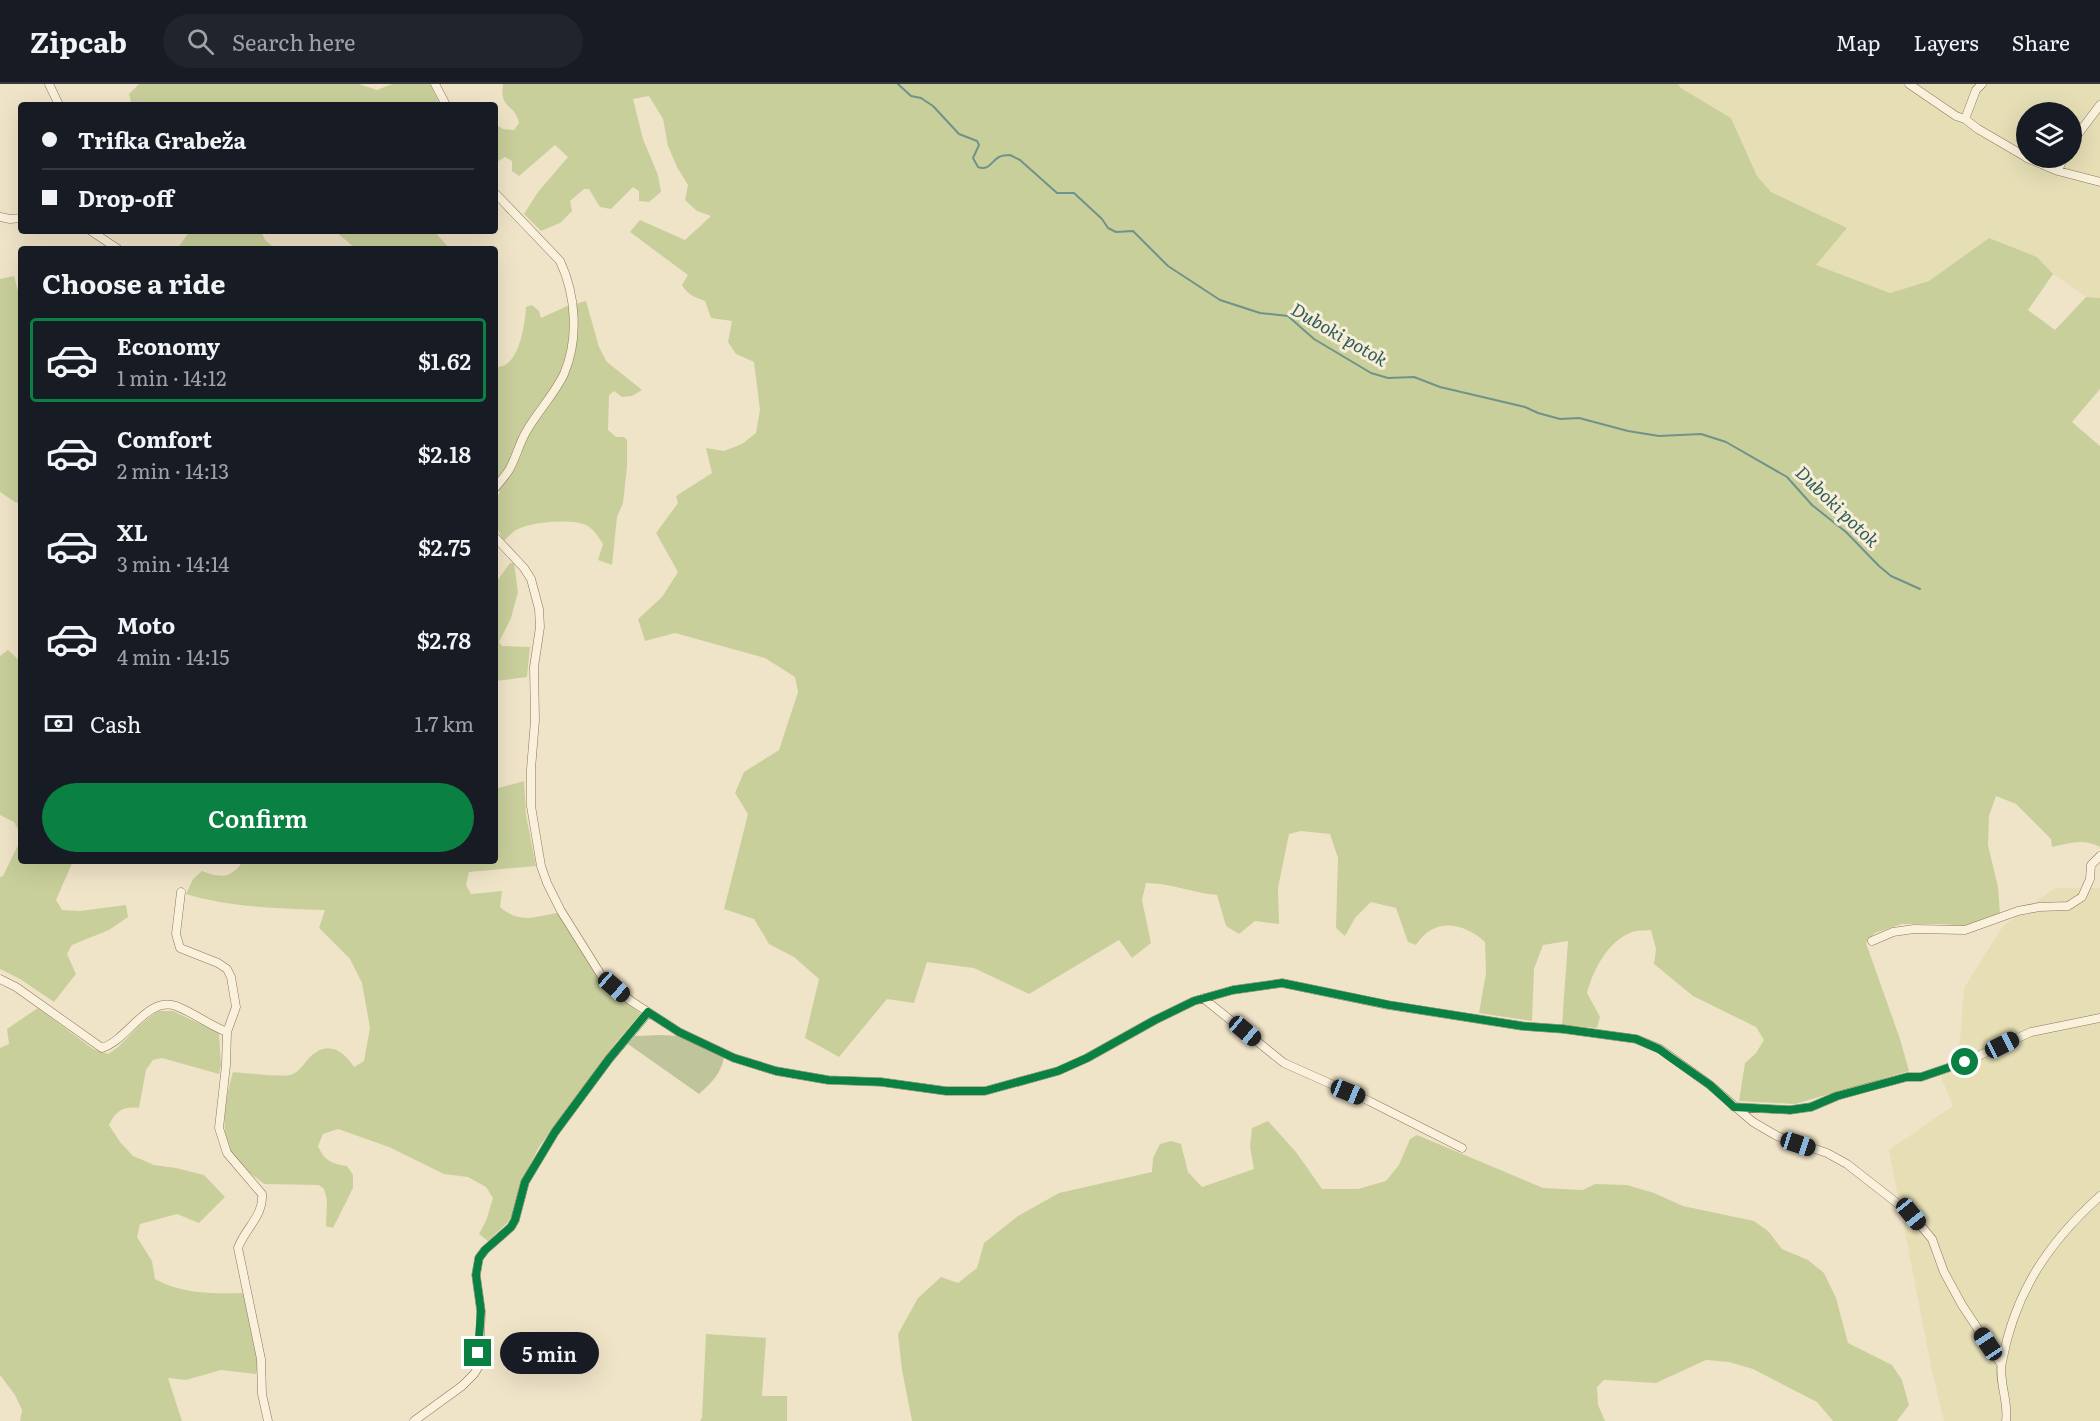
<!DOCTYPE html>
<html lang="en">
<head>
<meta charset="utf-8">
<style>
	:root { --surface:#171b24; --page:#20242c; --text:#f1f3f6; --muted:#9ea1a6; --line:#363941; --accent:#0b8043 }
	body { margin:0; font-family:Literata,serif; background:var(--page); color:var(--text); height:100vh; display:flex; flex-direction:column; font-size:22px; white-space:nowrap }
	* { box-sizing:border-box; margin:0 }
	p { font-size:20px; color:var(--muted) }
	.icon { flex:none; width:33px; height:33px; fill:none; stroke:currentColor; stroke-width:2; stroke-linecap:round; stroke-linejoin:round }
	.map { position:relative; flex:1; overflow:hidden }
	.drawer { position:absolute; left:18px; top:162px; width:480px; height:618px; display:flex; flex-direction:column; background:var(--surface); border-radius:6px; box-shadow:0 6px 24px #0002 }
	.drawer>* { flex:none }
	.guide { position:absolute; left:18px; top:18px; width:480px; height:132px; border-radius:6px; box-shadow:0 6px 24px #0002; display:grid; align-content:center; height:132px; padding:0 24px; background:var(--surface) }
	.tools { position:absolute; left:2016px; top:18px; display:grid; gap:12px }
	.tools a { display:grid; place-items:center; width:66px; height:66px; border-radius:50%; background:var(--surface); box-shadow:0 6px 24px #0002; font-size:30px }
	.end { position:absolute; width:27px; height:27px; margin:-14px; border:8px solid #0b8043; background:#fff; box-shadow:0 0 0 3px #fff }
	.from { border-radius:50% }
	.bubble { position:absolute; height:42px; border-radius:21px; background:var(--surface); box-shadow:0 6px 24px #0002; font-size:20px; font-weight:600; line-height:42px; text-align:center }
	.car { position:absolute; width:18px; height:36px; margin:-18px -9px; border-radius:8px; box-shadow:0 0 4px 2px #0007; background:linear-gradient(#222 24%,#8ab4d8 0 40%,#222 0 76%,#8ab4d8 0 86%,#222 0) }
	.guide b { display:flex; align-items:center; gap:21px; height:57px; font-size:22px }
	.guide b+b { border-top:2px solid var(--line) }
	.guide i { width:15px; height:15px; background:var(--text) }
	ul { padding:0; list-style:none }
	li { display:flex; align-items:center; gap:18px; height:84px; margin:0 12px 9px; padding:0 12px; border:3px solid transparent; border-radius:6px }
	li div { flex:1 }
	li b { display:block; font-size:22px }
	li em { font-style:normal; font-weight:600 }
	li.current { border-color:var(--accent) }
	li>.icon { width:54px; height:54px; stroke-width:1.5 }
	h2 { padding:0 24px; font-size:27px; line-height:72px }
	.pay { display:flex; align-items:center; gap:15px; height:66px; padding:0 24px; font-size:22px }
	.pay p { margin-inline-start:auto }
	.button { display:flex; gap:12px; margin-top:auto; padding:12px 24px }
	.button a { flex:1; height:69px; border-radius:36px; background:var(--accent); color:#fff; font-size:24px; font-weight:600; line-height:69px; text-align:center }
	header { display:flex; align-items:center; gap:36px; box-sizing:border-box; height:84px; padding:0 30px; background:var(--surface); border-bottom:2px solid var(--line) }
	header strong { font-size:28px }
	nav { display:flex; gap:33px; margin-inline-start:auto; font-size:21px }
	.search { width:420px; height:54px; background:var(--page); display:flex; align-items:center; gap:15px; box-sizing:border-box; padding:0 21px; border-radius:33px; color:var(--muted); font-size:22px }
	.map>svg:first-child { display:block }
</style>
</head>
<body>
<header>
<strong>Zipcab</strong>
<div class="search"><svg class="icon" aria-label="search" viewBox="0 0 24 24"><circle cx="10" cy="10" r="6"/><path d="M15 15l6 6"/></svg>Search here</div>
<nav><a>Map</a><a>Layers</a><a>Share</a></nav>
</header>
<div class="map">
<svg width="2100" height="1337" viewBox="0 0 2100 1337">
	<rect width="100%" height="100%" fill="#f0e4c8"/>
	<path fill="#e6deb5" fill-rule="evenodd" d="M1678,0H2100V214L2086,213L2053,190L2037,173L1989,154L1929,197L1890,209L1815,181L1847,144L1771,108L1757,92L1731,34L1681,4ZM2026,28H2072V74H2026Z
		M2055,804H2100V1337H1944L1932,1287L1889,1066L1953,1022L1941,993L1960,957L1964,904L2003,842Z"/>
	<path fill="#c9cf9b" d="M139,0H359L377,6L392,0H430L440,21H132L129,10Z
		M503,0H1678L1681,4L1731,34L1757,92L1771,108L1847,144L1816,181L1890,209L1929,197L1989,154L2037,173L2053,190L2028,226L2055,246L2086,213L2100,214V305L2072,338L2100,362V763C2084,754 2069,759 2052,763L2051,755L2016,720L1996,712L1989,732L1988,761L1998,803L2000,830L1966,842L1941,840H1902L1875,849L1866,859L1900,955L1909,987L1795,1020L1739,1017L1745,979L1756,969L1764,956L1756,943L1693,912L1654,880L1656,865L1651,846C1645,847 1637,846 1632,848C1608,857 1593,886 1587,909L1600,933L1597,944L1562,941L1568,857L1543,861L1534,885L1532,937L1479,929L1486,889L1485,858C1463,838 1434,833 1416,861L1408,858L1396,824L1371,818L1355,834L1345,852L1336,844L1338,774L1330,750L1301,747L1289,750L1278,804L1279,840L1255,837L1239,850L1226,842L1217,811C1193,809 1170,799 1146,799L1142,816L1151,859L1132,874L1119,856L1029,910L974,884L927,878L914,919L887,915L839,973L805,954L819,895L794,873L769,860L754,835L724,825L748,730L735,709L744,688L779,666L798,608L795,593L765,574L675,549L645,557L638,535L662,513L678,488L656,449L678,419L676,412L712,389L706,364L724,367L742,360L756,349L760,326L754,278L736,270L728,258L732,237L711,234L705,217C694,213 688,211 682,201L688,191L630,148L640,136L685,156L711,132L697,127L685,116L688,101L677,83L668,62L663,35L649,12L633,15L643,55L658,91L661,108L649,118L639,117V107L633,103L611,125L600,123L589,105H584L570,117L572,127L560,139L541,147L524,130L538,108L568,73L555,61L519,92L512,87V77L505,73L495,79V40L503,45L514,46L519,39C515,19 499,26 503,0Z
		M190,147H261L265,156L276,165H177Z
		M335,147H434L450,165H356Z
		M14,192L21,219V420L15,418L0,408V195Z
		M586,217L599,263L607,278L642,306L632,312L622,313L614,307L609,311L608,346L616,353H624L627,356V383L623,419L617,433L612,481L598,476L603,460C599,454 594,446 588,442C574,434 532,438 518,445C513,447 508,453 504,457C494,442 490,423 500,408L495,403V283C519,286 525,240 526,223L532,221L539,227L541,234L567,222Z
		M510,479H514L518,508L511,534L499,558L502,562L530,563L527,593L495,597V500Z
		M8,566L21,578V751L14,738L0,731V572Z
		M524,697L526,731L536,782L469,788L466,801L471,810L502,807L500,823C520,840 533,833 557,829L601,898L641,930L615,960L539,1063L520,1100L512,1132L507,1139L488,1157L479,1150L486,1137L493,1114L486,1103L468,1093L444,1090L389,1063L338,1045L323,1050L318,1062C324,1076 331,1080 347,1082L353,1091V1104L333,1144L326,1142L327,1116L324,1105L319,1101L264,1100C254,1092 240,1082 233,1071C218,1048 226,1013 233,988C245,989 282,993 290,991C303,987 305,975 315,969C331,957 346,970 354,983L364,977L370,944L362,899L350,875L319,844L325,826C278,824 232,824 186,810L193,795L202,787C221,794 231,795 243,777H495V705Z
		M21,755V777H73L56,816L62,826L80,827L126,821L128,833L109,846L72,861L67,870L76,890L54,918L20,895L0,885V793L3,792Z
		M38,924L93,965L108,970L118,963L139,942L157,927H173L219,949L221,981L219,990L162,974L153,976L146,986L139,1024C123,1022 116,1027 109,1041L120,1058L133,1072L154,1081L176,1084L204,1091L225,1113L199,1139L177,1130L140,1140L137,1153L152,1177L155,1195C181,1210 215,1210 244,1209L258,1282L256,1290L221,1286L186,1296L168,1294L182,1337H20L22,1326L15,1311L0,1291V964L9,960L7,945Z
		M1268,1037L1296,1068L1322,1105H1358L1386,1097L1399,1081L1410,1055L1417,1051L1543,1104L1583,1106L1595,1100L1627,1101L1654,1109L1683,1122L1754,1137L1768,1147L1782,1165L1808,1176L1824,1189L1836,1214L1848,1259L1892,1281L1902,1296L1909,1321L1897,1337H1833L1817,1318L1753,1285L1729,1278L1706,1276L1656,1299L1604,1296L1597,1303L1598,1321L1605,1337H912L902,1286L898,1250L918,1214L941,1193L958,1199L977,1184L984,1159L1018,1132L1059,1109L1152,1088L1153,1074L1160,1060L1171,1057L1181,1060L1188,1088L1202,1103L1254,1085L1250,1063L1252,1044Z
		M706,1250L766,1254L762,1312H787V1337H700L702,1334Z"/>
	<path fill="#bfc49a" d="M661,951L680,952L724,973C721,990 712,998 699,1010L628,960L635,952Z"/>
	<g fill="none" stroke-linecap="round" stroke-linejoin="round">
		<path stroke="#6f938a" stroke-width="2" d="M898,0L911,12L921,14L933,22L959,50L977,57L979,61L973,74L978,83C990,87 991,77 999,73C1003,71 1006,71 1010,71L1020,76L1057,109H1074L1102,135L1108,144L1116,148L1133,147L1168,182L1220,216L1260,229L1288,232L1314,255L1371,289L1388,294L1414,293L1440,303L1525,323L1538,329L1560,335L1579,334L1628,347L1659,352L1701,350L1726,358L1787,393L1812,421L1846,448L1879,482L1891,492L1920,505"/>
		<defs>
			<path id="minor" d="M49,0L59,21
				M435,0L446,21
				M1909,0L1956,32L1965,35L1978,45L2026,73
				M1965,35L1976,6L1982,0
				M2072,58L2100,21
				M2027,74L2058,87L2100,98
				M2058,87L2063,74
				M495,109L560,177C576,211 579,255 564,290C554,311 537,328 526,348C519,360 516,374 509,386C505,392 500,398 495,404
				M0,133L10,135L21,134
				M91,147L118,165
				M495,453L524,484L531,495L539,525L540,543L534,583L535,636L531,685V722L541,782L547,799L561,827L601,891L631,917L679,948L734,974L776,987L828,996L881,998L946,1007H985L1058,987L1087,974L1155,936L1194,917L1233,906L1282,899L1388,921L1522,942L1563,945L1636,955L1660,965L1710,1001L1753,1038L1777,1052L1827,1069L1847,1080L1911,1130L1932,1155L1944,1188L1962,1221L2001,1280
				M181,808L176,850L180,864L218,879L227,885L231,893L236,923L227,948L226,981L219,1044L227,1069L262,1110C264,1132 245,1144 238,1164L261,1275L262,1310L268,1337
				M1872,857L1893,848L1914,845L1965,846L2018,827L2039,823L2068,822L2082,813L2090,795L2091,781L2100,772
				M0,895L16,903L102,964C129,955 147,912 176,922C194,929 209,941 227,948
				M1203,914L1284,979L1369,1017L1462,1064
				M1734,1023L1790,1026L1811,1023L1837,1012L1869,1003L1907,993H1921L1965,978L2031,948L2100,934
				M414,1337L462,1302L474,1290L479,1282L481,1227L476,1191L479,1174L485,1166L511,1143L515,1136L525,1098L555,1048L609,975L648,929
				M2006,1337C2009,1318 1998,1296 2002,1278C2015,1208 2048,1159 2100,1112"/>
		</defs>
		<use href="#minor" stroke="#8d765c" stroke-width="9"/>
		<use href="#minor" stroke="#faf1dc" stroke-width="8"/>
	</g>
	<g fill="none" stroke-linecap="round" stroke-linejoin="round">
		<path stroke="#0b8043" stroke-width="8" d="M478,1269L481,1227L476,1191L479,1174L485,1166L511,1143L515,1136L525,1098L555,1048L609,975L648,928L679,948L734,974L776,987L828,996L881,998L946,1007H985L1058,987L1087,974L1155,936L1194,917L1233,906L1282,899L1389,921L1522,942L1563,945L1636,955L1659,965L1670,973L1710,1001L1734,1023L1790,1026L1811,1023L1837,1012L1907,993H1921L1965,978"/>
	</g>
	<g text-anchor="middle" stroke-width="6" stroke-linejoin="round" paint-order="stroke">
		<g font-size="18" font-style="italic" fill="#2f5d5a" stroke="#f7eed8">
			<text transform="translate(1339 251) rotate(30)" y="6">Duboki potok</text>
			<text transform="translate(1837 423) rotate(44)" y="6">Duboki potok</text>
		</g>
	</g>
</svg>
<div class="tools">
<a><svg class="icon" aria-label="layers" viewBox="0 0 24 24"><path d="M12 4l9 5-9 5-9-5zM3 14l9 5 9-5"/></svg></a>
</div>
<i class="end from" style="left:1965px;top:978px"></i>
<i class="end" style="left:478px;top:1269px"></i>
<div class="bubble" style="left:500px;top:1248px;width:99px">5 min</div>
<i class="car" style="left:614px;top:903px;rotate:131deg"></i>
<i class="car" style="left:1245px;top:947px;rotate:130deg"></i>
<i class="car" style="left:2002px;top:961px;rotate:63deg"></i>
<i class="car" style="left:1348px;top:1008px;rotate:112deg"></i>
<i class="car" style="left:1798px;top:1060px;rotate:108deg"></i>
<i class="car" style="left:1911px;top:1130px;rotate:141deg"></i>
<i class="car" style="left:1988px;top:1260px;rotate:326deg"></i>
<div class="guide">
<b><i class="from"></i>Trifka Grabeža</b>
<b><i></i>Drop-off</b>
</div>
<section class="drawer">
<h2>Choose a ride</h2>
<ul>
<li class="current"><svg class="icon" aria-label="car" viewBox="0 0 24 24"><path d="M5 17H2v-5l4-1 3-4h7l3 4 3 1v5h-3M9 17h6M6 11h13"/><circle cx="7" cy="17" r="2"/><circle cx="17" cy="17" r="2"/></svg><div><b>Economy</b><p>1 min · 14:12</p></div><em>$1.62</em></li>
<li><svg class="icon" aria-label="car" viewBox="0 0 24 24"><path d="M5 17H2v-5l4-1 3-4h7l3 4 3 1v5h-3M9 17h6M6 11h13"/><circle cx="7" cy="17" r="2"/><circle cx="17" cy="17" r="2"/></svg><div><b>Comfort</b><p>2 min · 14:13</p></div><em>$2.18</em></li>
<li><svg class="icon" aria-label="car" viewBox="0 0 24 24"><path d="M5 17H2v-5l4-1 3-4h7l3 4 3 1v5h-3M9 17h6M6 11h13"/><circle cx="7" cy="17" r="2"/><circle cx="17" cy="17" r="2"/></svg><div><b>XL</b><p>3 min · 14:14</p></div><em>$2.75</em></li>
<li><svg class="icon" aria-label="car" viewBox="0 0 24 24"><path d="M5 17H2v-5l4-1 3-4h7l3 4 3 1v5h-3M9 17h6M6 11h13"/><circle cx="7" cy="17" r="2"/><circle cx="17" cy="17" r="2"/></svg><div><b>Moto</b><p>4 min · 14:15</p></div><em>$2.78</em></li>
</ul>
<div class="pay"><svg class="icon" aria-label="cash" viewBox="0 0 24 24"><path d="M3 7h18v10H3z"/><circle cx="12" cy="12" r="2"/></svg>Cash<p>1.7 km</p></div>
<div class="button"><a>Confirm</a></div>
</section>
</div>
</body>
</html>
